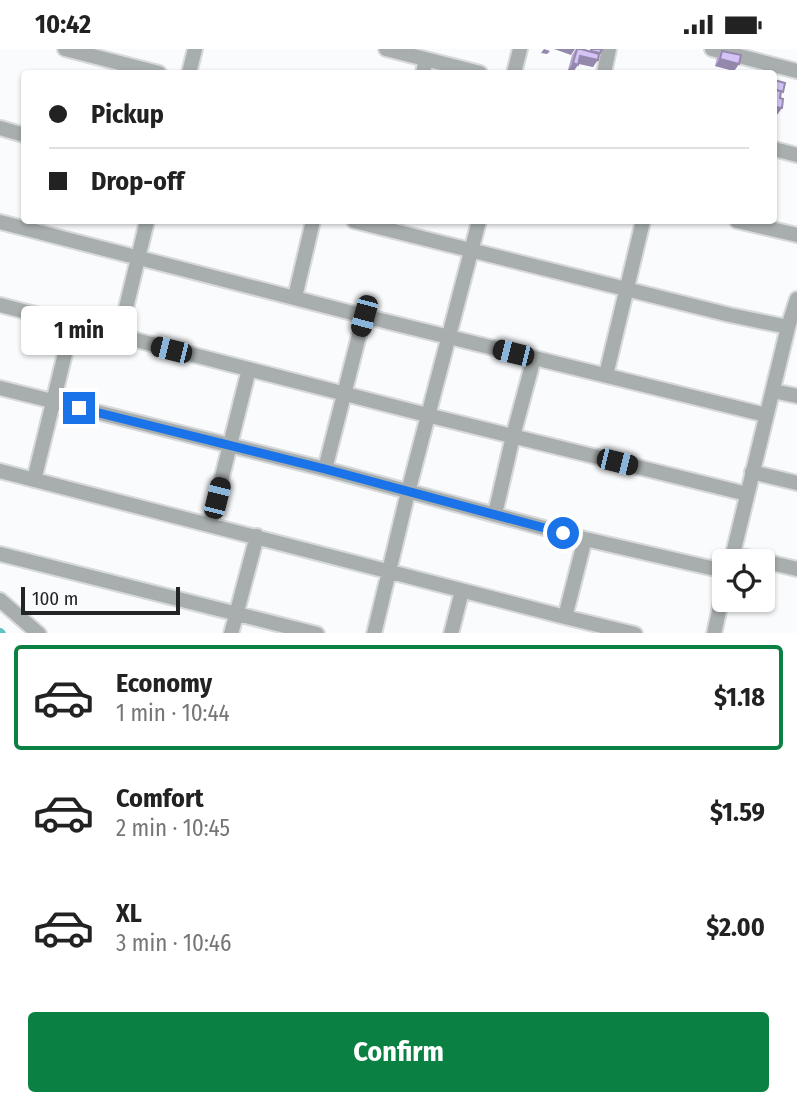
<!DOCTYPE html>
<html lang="en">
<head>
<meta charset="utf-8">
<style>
	:root { --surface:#fff; --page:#f2f2f2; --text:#222; --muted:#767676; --line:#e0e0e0; --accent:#0b8043 }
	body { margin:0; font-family:"Fira Sans Condensed",sans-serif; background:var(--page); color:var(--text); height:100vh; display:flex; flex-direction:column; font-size:26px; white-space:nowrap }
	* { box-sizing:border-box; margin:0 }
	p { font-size:23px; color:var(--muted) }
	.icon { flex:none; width:38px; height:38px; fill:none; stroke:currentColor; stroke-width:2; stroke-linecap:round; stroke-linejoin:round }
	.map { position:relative; height:584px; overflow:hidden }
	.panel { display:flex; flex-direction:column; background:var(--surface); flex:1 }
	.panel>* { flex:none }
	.banner { position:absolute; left:21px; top:21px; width:756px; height:154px; border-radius:7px; box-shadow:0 2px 5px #0004; display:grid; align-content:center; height:154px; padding:0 28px; background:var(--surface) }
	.fabs { position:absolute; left:712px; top:500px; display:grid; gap:14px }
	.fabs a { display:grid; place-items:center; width:63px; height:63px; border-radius:7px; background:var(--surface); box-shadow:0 2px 5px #0004; font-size:35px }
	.scale { position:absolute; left:21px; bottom:18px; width:159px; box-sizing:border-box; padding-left:7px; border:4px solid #222528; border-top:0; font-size:19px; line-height:24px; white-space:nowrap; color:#222528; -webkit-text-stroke:5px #fafbfd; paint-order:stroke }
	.end { position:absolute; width:32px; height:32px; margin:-16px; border:9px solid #1a73e8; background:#fff; box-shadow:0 0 0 4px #fff }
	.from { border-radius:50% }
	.bubble { position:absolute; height:49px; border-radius:7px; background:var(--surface); box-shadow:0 2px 5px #0004; font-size:23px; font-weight:700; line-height:49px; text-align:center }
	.car { position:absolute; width:21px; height:42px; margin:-21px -10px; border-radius:9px; box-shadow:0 0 5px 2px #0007; background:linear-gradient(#222 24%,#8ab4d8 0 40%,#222 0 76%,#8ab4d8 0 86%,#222 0) }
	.banner b { display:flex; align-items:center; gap:24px; height:66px; font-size:26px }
	.banner b+b { border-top:2px solid var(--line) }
	.banner i { width:18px; height:18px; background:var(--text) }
	ul { padding:12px 0 0; list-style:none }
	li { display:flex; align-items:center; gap:21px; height:105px; margin:0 14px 10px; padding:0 14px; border:4px solid transparent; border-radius:7px }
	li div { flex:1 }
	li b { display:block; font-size:26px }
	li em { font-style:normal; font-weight:700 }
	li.active { border-color:var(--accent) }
	li>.icon { width:63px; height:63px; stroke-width:1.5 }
	.button { display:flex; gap:14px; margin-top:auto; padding:14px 28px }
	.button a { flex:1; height:80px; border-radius:7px; background:var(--accent); color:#fff; font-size:28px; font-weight:700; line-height:80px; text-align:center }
	.status { display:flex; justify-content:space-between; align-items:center; height:49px; padding:0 35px; background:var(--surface); direction:ltr }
	.status svg { height:19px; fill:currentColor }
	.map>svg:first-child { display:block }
</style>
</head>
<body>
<div class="status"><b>10:42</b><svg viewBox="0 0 49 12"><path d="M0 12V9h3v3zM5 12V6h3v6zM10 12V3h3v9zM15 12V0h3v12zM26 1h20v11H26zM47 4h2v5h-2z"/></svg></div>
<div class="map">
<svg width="797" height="585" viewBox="0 0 797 585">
	<rect width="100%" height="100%" fill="#fafbfd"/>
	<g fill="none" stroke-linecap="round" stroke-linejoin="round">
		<path stroke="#61c2c5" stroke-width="10" d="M0,584L1,585"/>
		<defs>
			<path id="minor" d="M65,0L159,24
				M386,0L480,24
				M712,0L797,22
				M189,24L195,0
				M423,24L426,10
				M514,24L520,0
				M604,24L609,0
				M0,79L24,86
				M774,100L797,106
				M354,172L730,266L788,278L797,250
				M737,172L797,186
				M0,173L364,267L766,366
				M295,248L313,172
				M0,256L427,366L747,445
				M119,288L147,172
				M606,326L643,172
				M0,339L325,420L585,490L724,522
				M773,342L797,347
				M325,420L364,267
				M0,422L565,568L635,585
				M752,423L797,434
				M34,431L72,276
				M495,465L513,387L534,309
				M210,476L249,320
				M0,505L317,585
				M733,505L797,520
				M731,513L788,278
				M0,551L39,585
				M565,568L585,490
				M231,585L257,487
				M374,585L408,443L479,172
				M451,585L462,542
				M714,585L724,539"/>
		</defs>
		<use href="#minor" stroke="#d7d9db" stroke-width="18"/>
		<use href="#minor" stroke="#a8aead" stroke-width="14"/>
	</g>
	<path fill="#b7a8d4" d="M576,0L590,2V0H602L593,18L578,15L573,23L568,21L572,6Z
		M722,2L739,15L734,22L715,17L717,9Z"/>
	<path fill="#9588ad" d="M544,0L550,2L547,5L541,4Z
		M554,0H575L571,6Z
		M581,4L598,11L593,18L576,14Z
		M720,10L739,15L734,22L715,17Z
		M573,14L578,16L573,23L568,21Z
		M774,58L782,59L777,66H774Z"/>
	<path fill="#d5c3f7" stroke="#9588ad" stroke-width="2" d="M577,0H581L599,5L598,11L580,7L578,16L573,14Z
		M592,0H602L600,4L591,2Z
		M722,2L741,6L739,15L720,10Z
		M774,31L785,34L783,43L774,40Z
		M774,41L781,42L780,49L783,50L782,59L774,58Z"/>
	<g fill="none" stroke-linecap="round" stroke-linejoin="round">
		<path stroke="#1a73e8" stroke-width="9" d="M79,359L325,420L563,484"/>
	</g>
</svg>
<div class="fabs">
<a><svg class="icon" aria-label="locate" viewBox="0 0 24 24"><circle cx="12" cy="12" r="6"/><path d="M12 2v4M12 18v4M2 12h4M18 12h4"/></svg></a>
</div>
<div class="scale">100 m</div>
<i class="end from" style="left:563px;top:484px"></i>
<i class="end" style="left:79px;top:359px"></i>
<div class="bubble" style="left:21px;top:257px;width:116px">1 min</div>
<i class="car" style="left:364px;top:267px;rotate:195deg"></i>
<i class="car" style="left:171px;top:301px;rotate:284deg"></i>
<i class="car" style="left:513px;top:304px;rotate:284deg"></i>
<i class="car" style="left:617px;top:413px;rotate:104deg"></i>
<i class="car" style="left:217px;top:449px;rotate:14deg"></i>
<div class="banner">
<b><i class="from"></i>Pickup</b>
<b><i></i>Drop-off</b>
</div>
</div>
<section class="panel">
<ul>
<li class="active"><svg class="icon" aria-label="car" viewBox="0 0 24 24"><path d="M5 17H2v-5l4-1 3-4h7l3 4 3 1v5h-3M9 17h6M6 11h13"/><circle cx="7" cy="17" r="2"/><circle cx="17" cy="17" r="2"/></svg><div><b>Economy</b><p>1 min · 10:44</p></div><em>$1.18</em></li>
<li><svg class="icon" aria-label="car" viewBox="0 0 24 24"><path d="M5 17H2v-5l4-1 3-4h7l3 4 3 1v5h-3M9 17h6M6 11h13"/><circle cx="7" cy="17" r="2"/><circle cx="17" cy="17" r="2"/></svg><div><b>Comfort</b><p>2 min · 10:45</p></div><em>$1.59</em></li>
<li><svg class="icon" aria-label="car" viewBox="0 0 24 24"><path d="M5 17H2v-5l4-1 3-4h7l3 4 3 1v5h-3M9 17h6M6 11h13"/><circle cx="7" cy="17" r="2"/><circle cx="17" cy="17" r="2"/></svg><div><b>XL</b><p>3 min · 10:46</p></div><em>$2.00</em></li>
</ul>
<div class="button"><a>Confirm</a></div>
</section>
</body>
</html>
